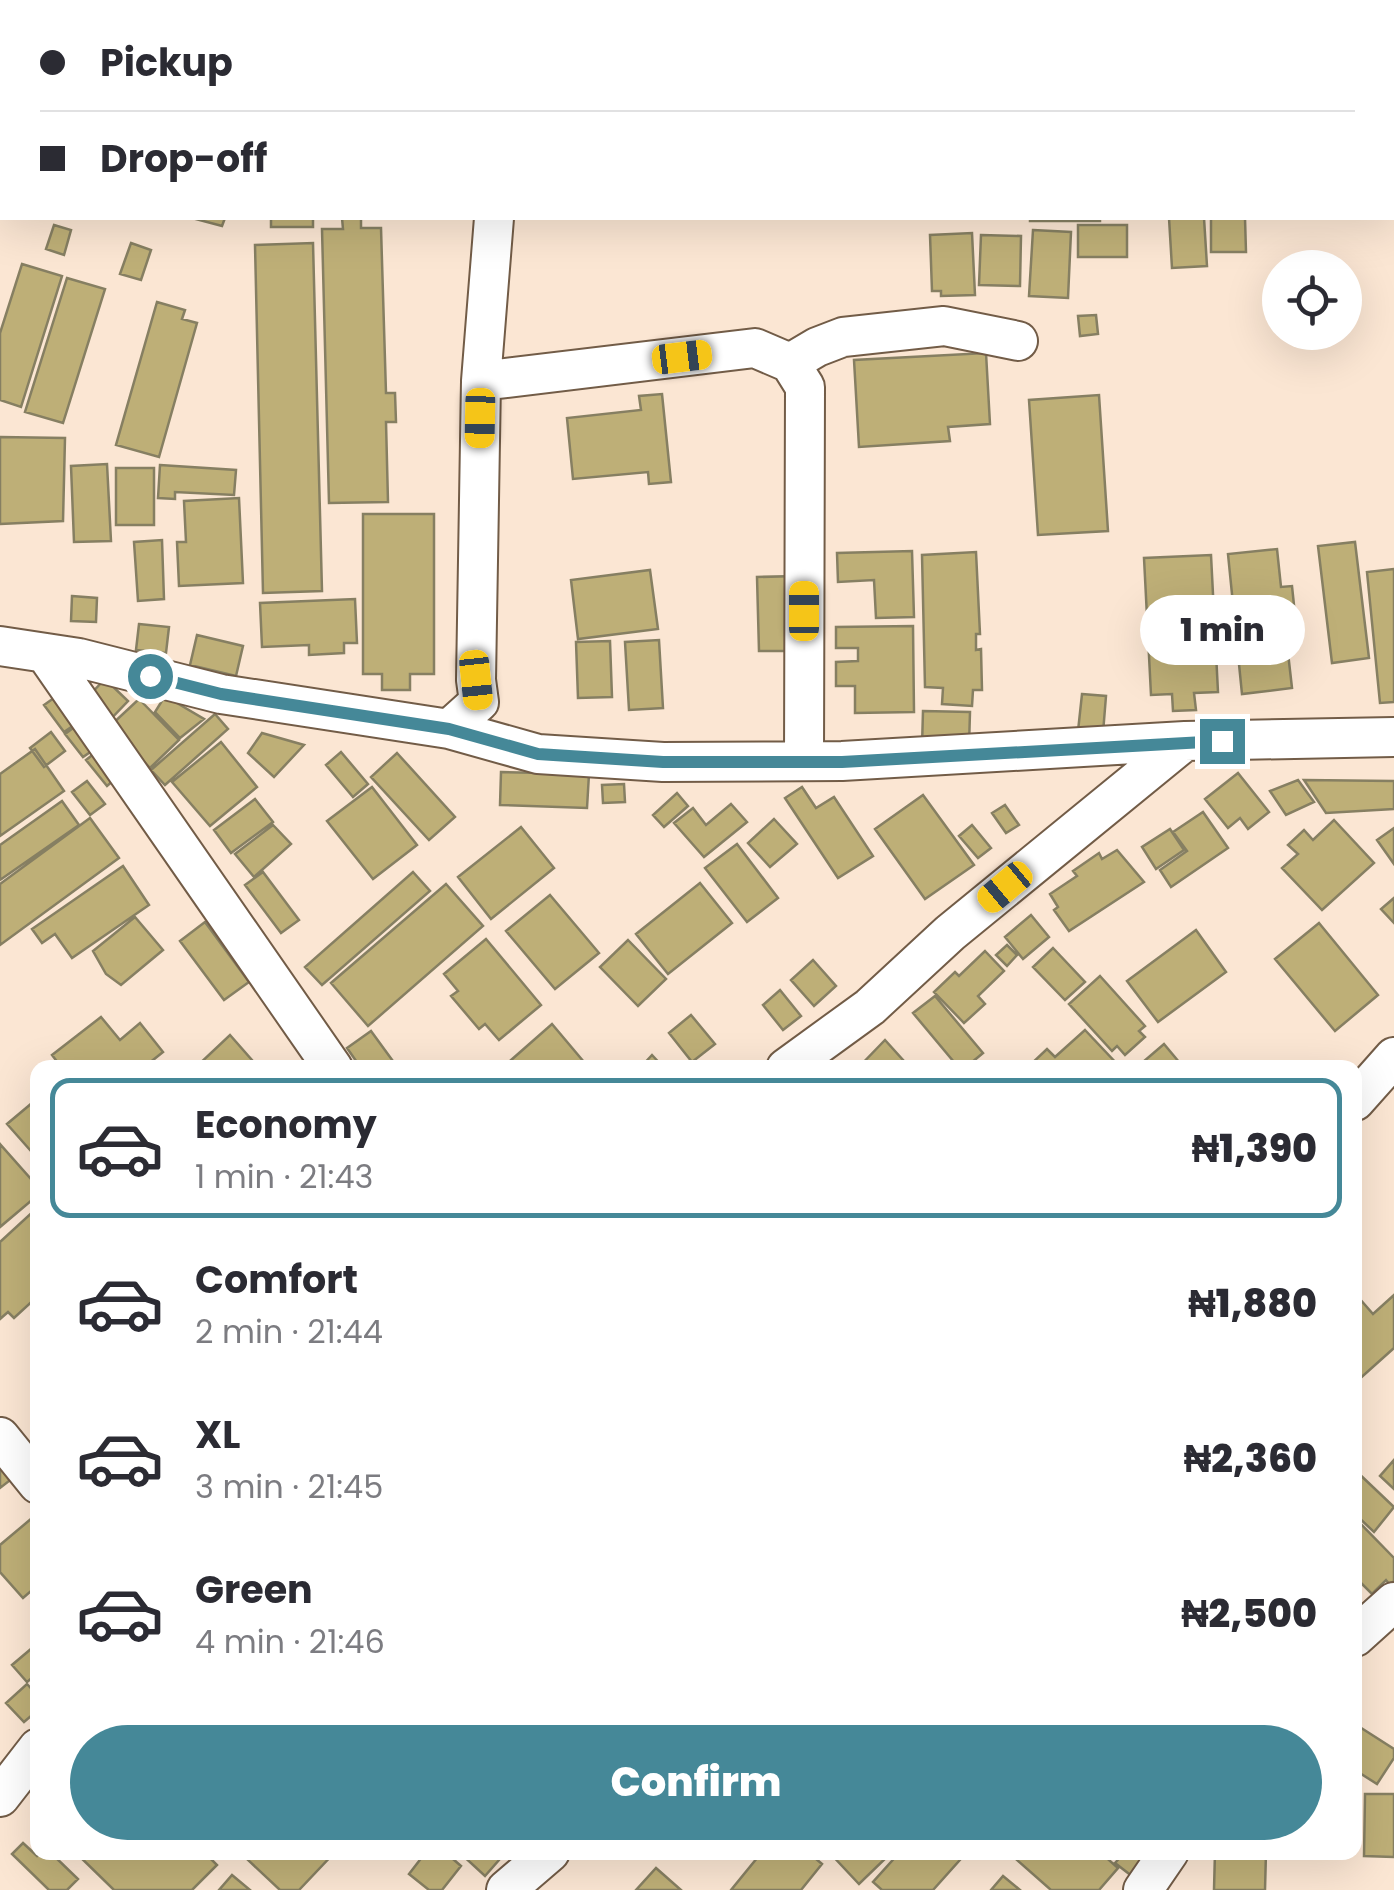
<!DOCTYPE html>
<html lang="en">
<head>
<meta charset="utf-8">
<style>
	:root { --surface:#fff; --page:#f2f2f3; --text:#2b2b33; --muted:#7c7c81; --line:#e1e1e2; --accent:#458898 }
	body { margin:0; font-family:Poppins,sans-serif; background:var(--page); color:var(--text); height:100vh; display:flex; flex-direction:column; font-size:38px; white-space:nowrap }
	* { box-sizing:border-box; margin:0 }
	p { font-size:32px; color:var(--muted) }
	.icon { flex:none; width:55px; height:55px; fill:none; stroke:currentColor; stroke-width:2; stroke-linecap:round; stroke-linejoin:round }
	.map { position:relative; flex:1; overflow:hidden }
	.details { position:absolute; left:30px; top:1060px; width:1332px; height:800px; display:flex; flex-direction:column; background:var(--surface); border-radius:20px; box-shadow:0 10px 40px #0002 }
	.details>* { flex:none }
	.guide { position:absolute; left:0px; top:0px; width:1395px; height:220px; box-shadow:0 10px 40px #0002; display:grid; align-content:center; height:220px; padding:0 40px; background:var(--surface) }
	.fabs { position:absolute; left:1262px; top:250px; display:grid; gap:20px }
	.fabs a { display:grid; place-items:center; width:100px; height:100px; border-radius:50%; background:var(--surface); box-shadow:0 10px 40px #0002; font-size:50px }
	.end { position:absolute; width:45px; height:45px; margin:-22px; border:12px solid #458898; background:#fff; box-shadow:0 0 0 5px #fff }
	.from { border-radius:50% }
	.bubble { position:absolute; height:70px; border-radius:35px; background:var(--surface); box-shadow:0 10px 40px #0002; font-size:32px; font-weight:800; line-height:70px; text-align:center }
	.car { position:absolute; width:30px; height:60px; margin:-30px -15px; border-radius:12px; box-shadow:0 0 8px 2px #0007; background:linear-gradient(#f5c518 24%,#345 0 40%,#f5c518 0 76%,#345 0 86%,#f5c518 0) }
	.guide b { display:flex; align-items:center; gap:35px; height:95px; font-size:38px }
	.guide b+b { border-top:2px solid var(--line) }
	.guide i { width:25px; height:25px; background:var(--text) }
	ul { padding:18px 0 0; list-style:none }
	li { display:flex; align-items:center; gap:30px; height:140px; margin:0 20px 15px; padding:0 20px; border:5px solid transparent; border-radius:20px }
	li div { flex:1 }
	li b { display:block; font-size:38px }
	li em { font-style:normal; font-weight:800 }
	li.active { border-color:var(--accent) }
	li>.icon { width:90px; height:90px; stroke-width:1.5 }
	.primary-button { display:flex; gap:20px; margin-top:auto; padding:20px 40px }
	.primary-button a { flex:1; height:115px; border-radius:60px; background:var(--accent); color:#fff; font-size:40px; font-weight:800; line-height:115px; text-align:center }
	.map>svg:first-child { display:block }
</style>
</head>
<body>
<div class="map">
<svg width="1394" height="1890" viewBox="0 0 1394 1890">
	<rect width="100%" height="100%" fill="#fbe6d3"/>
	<path fill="#beaf77" stroke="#867f62" stroke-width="2.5" d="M243,0H298L306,2H243Z
		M0,122L2,123V162L0,161Z
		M192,218H225L222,226Z
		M271,218H313V227H271Z
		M342,218H361V228H381L386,393H395L396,422H386L388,502L329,503L322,229H343Z
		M1030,218H1100V221H1030Z
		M1169,218H1204L1207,266L1172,268Z
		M1211,218H1245L1246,252H1211Z
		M54,225L71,230L64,255L46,249Z
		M1078,225H1127V257H1078Z
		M1033,230L1071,232L1068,298L1029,296Z
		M972,233L975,295L941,296V291H932L930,235Z
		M981,235L1021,236L1020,286L979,285Z
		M131,243L151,250L141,280L120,274Z
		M313,243L322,591L263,593L255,245Z
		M22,264L62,276L21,407L0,400V333Z
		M67,278L105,289L63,423L25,412Z
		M157,302L185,310L182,319L197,323L159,457L116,445Z
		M1096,315L1098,334L1080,336L1078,316Z
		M986,353L990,424L948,427L950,441L859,447L854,360Z
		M662,394L671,482L649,484L648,472L573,479L567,418L641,410L639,396Z
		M1099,395L1108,531L1038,535L1029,400Z
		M0,437L65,438L63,521L0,524Z
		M107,464L111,541L74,542L71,466Z
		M160,465L236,470L234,495L175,492V499L158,498Z
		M116,468H154V525H116Z
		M239,498L243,583L179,586L177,542H186L184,501Z
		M363,514H434V674H410V690H382V674H363Z
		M162,540L164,599L138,601L134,542Z
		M1355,542L1369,658L1332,663L1318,546Z
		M1277,549L1281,587L1292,586L1298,643L1287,644L1292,688L1242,694L1228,554Z
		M912,551L914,617L876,618L874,580L838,582L837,553Z
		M976,552L980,634H976V650L981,649L982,690H973L972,706L942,704L943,688L925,687L922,555Z
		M1211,555L1218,692L1194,693L1196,710L1173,711L1172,694L1151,695L1144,558Z
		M1394,569V702L1380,703L1367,572Z
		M650,570L658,629L578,639L571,580Z
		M797,576L798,651H759L757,577Z
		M72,596L97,598L96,622L71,621Z
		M355,599L357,643H344V653L309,655V645L262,647L260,603Z
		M139,624L169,627L166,653L136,650Z
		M913,626L914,712L855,713V686H836V662L858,661V648H836V627Z
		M197,635L243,646L236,676L190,665Z
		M659,640L663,708L629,710L625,642Z
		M610,641L612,697L578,698L576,642Z
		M105,679L128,701L106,724L83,702Z
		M61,693L80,721L64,732L44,705Z
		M1082,694L1106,696L1103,733L1078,731Z
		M165,696L204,719L180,738L155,712Z
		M139,699L179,740L150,768L110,726Z
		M923,711L970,712L969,746H922Z
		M215,714L228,729L165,785L151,770Z
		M80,723L99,746L83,757L65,734Z
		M51,732L65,751L44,767L30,748Z
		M262,733L304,745L274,777L248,753Z
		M221,742L257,787L210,826L172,782Z
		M35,749L64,791L0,836V774Z
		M100,749L121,774L107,786L86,760Z
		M341,752L368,784L353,797L326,765Z
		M397,753L455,817L429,840L371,777Z
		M501,772L589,774L587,808L500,805Z
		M1238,773L1269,812L1248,829L1240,818L1228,828L1205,799Z
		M1298,780L1314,802L1286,815L1270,791Z
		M1304,780L1394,781V809L1326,813Z
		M87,781L105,804L90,815L72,792Z
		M624,784L625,802L603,803L602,785Z
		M372,787L417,845L373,879L327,821Z
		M802,787L816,808L834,797L873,856L838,878L785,798Z
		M677,793L688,806L664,827L653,815Z
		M923,795L974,865L925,899L875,829Z
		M255,799L273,822L231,853L214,830Z
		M62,801L79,825L0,880V845Z
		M731,804L747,822L704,857L674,823L693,808L706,825Z
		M1005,805L1019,825L1006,833L992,813Z
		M1203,812L1228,848L1171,887L1160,870L1187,851L1173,832Z
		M90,818L119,858L0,945V884Z
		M774,819L797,844L770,867L748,843Z
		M1334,820L1374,863L1322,910L1282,868L1298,854L1288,845L1304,830L1313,840Z
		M273,825L291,844L254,877L235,854Z
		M972,825L991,848L978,858L959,836Z
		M521,827L554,868L491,919L458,877Z
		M1394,828V864L1377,840Z
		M1170,829L1184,850L1156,869L1142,847Z
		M737,844L778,898L747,922L705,868Z
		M1117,850L1144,882L1069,931L1054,910L1058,907L1050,894L1077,876L1073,871L1099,853L1102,859Z
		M123,866L149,905L72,958L55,934L42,943L32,929Z
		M263,872L299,920L281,933L245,885Z
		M413,872L430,891L322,985L305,967Z
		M700,883L732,923L668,974L636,934Z
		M446,884L483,926L368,1026L331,983Z
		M550,895L599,953L555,989L506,931Z
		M1394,898V923L1381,909Z
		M1031,915L1049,937L1023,959L1005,937Z
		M135,917L163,950L121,985L106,974L93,951Z
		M205,922L249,982L224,1000L180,941Z
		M1319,923L1378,995L1335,1031L1275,959Z
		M1196,930L1226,972L1158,1022L1127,981Z
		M486,939L541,1005L499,1040L485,1024L479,1029L451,996L458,991L444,974Z
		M628,940L666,979L638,1006L600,967Z
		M1007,945L1017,955L1007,966L996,955Z
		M1053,948L1085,982L1065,1000L1033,967Z
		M985,951L1004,971L978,996L985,1004L964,1023L934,992L955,972L959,976Z
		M813,960L836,986L814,1006L791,980Z
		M1100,976L1145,1026L1139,1031L1145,1037L1125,1055L1117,1046L1112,1051L1069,1004Z
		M780,990L801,1016L783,1030L763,1005Z
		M935,996L983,1053L965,1068H959L913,1013Z
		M691,1015L715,1044L692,1062L669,1033Z
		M101,1017L120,1040L140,1023L163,1052L143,1068H62L52,1055Z
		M552,1024L589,1068H502Z
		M1085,1030L1118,1065L1115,1068L1030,1065L1047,1049L1055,1057Z
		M371,1031L398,1068H361L347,1048Z
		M230,1035L259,1068H195Z
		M885,1040L903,1060L895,1068H858Z
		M1164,1044L1184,1068H1136Z
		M652,1055L664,1068H640Z
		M38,1098V1159L7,1124Z
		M0,1144L38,1187V1195L0,1227Z
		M38,1207V1296L14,1318L8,1312L0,1319V1242Z
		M1394,1295V1348L1355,1383V1302L1359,1298L1373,1314Z
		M0,1442L23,1470L0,1488Z
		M1394,1460V1489L1380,1476Z
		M1355,1470L1394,1507L1374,1532L1355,1514Z
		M38,1513V1585L23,1598L0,1572V1545Z
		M1355,1518L1394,1558V1581L1390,1585L1386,1580L1372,1594L1355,1577Z
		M38,1643V1673L27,1682L12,1665Z
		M27,1684L38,1696V1710L24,1722L6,1703Z
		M1355,1724L1394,1749V1758L1377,1784L1355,1770Z
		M1365,1794H1394V1857L1364,1856Z
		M23,1843L37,1856L41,1852H50L78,1879L67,1890H49L12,1854Z
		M75,1852H204L217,1865L192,1890H114Z
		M255,1852H335L299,1890H280L248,1860Z
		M426,1852H445L461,1866L442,1890H429L409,1874Z
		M459,1852H506L485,1876Z
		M762,1852H808L822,1864L801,1890H731Z
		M829,1852H889L890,1854L859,1884Z
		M900,1852H967L933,1890H882L873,1882Z
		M1008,1852H1100L1118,1868L1099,1890H1051Z
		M1125,1852H1141L1152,1861L1137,1880L1115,1863Z
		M1215,1852H1266L1265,1890H1214Z
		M656,1868L681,1890H636Z
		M232,1875L250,1890H219Z
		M1003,1876L1020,1890H991Z"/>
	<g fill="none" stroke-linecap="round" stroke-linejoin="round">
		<defs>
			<path id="street" d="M510,0V2
				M0,188L2,189
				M790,363L817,347L843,337L944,326L1018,341
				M481,381L755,348L790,363L805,387L804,760
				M0,646L79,658L221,694L449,729L538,754L663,762L842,761L1185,741
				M45,653L333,1068
				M449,729L479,702L476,680L481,381L494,218
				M786,1068L870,1007L950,933L1185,741L1394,737
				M1355,1101L1394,1057
				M0,1437L38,1484
				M1355,1637L1394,1602
				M0,1797L38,1748
				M506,1890L550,1852
				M1143,1890L1169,1852"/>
		</defs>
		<use href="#street" stroke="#725c47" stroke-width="42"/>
		<use href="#street" stroke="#fff" stroke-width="38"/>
	</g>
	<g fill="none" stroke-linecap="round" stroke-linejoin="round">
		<path stroke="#458898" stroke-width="12" d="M150,676L221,694L449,729L538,754L569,756L663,762H842L1222,741"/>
	</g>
</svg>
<div class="fabs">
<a><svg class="icon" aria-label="locate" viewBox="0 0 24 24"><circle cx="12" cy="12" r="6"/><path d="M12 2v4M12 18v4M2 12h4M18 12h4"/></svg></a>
</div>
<i class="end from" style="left:150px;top:676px"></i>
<i class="end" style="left:1222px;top:741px"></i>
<div class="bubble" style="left:1140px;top:595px;width:165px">1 min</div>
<i class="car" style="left:682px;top:357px;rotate:83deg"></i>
<i class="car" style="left:480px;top:418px;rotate:181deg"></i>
<i class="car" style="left:804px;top:611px;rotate:0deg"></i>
<i class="car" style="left:476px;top:680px;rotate:174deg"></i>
<i class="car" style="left:1005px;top:887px;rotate:230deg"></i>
<div class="guide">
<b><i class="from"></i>Pickup</b>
<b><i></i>Drop-off</b>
</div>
<section class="details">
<ul>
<li class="active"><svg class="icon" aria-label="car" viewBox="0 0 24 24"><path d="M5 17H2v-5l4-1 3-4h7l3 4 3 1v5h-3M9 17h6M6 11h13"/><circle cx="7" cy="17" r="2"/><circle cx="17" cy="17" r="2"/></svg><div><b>Economy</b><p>1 min · 21:43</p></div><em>₦1,390</em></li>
<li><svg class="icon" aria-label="car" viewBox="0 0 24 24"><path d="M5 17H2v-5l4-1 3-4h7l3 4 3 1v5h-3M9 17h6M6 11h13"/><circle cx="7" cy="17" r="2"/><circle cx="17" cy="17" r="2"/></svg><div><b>Comfort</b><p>2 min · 21:44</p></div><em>₦1,880</em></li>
<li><svg class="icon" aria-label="car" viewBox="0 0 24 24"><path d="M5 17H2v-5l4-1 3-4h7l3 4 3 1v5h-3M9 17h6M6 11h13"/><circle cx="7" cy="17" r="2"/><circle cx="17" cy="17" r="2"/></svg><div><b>XL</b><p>3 min · 21:45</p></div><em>₦2,360</em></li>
<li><svg class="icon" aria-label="car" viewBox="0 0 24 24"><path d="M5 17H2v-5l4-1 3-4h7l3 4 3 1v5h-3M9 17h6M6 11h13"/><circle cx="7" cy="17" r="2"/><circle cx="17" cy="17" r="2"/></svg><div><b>Green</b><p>4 min · 21:46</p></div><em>₦2,500</em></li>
</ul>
<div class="primary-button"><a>Confirm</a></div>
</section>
</div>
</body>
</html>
